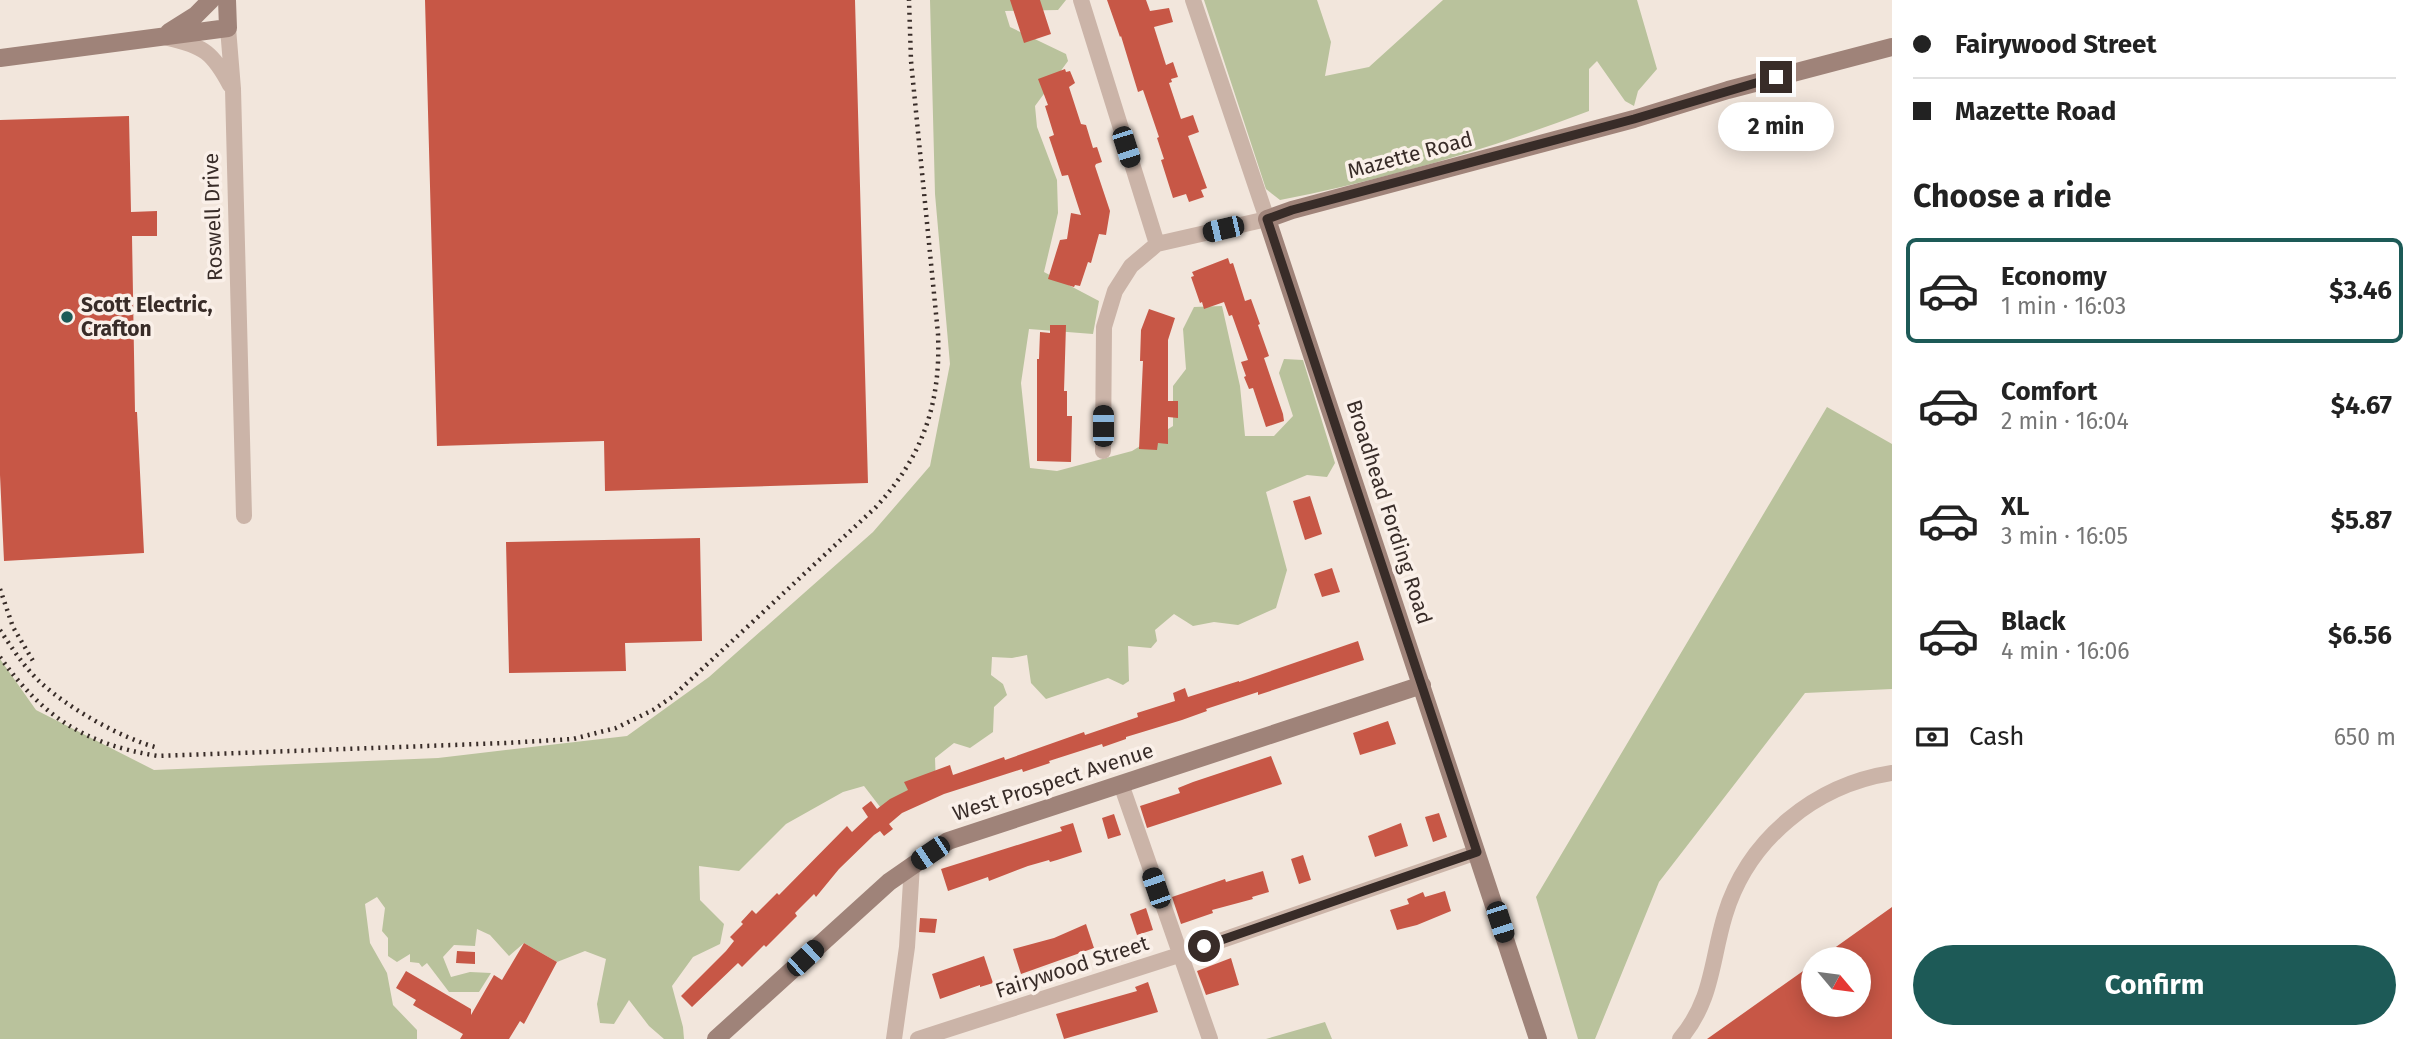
<!DOCTYPE html>
<html lang="en">
<head>
<meta charset="utf-8">
<style>
	:root { --surface:#fff; --page:#f6f6f6; --text:#222; --muted:#767676; --line:#e0e0e0; --accent:#1d5a57 }
	body { margin:0; font-family:"Fira Sans",sans-serif; background:var(--page); color:var(--text); height:100vh; display:flex; flex-direction:column; font-size:26px; white-space:nowrap }
	* { box-sizing:border-box; margin:0 }
	p { font-size:23px; color:var(--muted) }
	.icon { flex:none; width:38px; height:38px; fill:none; stroke:currentColor; stroke-width:2; stroke-linecap:round; stroke-linejoin:round }
	.map { position:relative; flex:1; overflow:hidden }
	.panel { display:flex; flex-direction:column; background:var(--surface); width:525px }
	.panel>* { flex:none }
	.hud { display:grid; align-content:center; height:154px; padding:0 21px; background:var(--surface) }
	.needle { width:46px; rotate:119deg }
	.tools { position:absolute; left:1801px; top:947px; display:grid; gap:14px }
	.tools a { display:grid; place-items:center; width:70px; height:70px; border-radius:50%; background:var(--surface); box-shadow:0 4px 18px #0003; font-size:35px }
	.end { position:absolute; width:32px; height:32px; margin:-16px; border:9px solid #382c28; background:#fff; box-shadow:0 0 0 4px #fff }
	.from { border-radius:50% }
	.bubble { position:absolute; height:49px; border-radius:24px; background:var(--surface); box-shadow:0 4px 18px #0003; font-size:23px; font-weight:700; line-height:49px; text-align:center }
	.car { position:absolute; width:21px; height:42px; margin:-21px -10px; border-radius:9px; box-shadow:0 0 5px 2px #0007; background:linear-gradient(#222 24%,#8ab4d8 0 40%,#222 0 76%,#8ab4d8 0 86%,#222 0) }
	.hud b { display:flex; align-items:center; gap:24px; height:66px; font-size:26px }
	.hud b+b { border-top:2px solid var(--line) }
	.hud i { width:18px; height:18px; background:var(--text) }
	ul { padding:0; list-style:none }
	li { display:flex; align-items:center; gap:21px; height:105px; margin:0 14px 10px; padding:0 7px; border:4px solid transparent; border-radius:10px }
	li div { flex:1 }
	li b { display:block; font-size:26px }
	li em { font-style:normal; font-weight:700 }
	li.on { border-color:var(--accent) }
	li>.icon { width:63px; height:63px; stroke-width:1.5 }
	h2 { padding:0 21px; font-size:32px; line-height:84px }
	.pay { display:flex; align-items:center; gap:18px; height:77px; padding:0 21px; font-size:26px }
	.pay p { margin-inline-start:auto }
	.primary-button { display:flex; gap:14px; margin-top:auto; padding:14px 21px }
	.primary-button a { flex:1; height:80px; border-radius:42px; background:var(--accent); color:#fff; font-size:28px; font-weight:700; line-height:80px; text-align:center }
	main { display:flex; flex:1; min-height:0 }
	.map>svg:first-child { display:block }
</style>
</head>
<body>
<main>
<div class="map">
<svg width="1892" height="1039" viewBox="0 0 1892 1039">
	<rect width="100%" height="100%" fill="#f2e6dc"/>
	<path fill="#b9c29c" d="M930,0H1066L1058,10L1005,11L1010,27L1066,54L1068,61L1035,106L1037,127L1057,180L1058,213L1044,272L1099,301L1093,334L1029,329L1021,383L1030,468L1057,471L1132,451L1173,426V386L1186,369L1183,329L1194,307L1222,306L1240,386L1245,436H1274L1293,416L1279,373L1284,359L1303,360L1335,463L1327,477L1307,475L1266,492L1287,570L1276,608L1238,625L1214,622L1193,626L1174,614L1155,630L1157,641L1151,648L1128,646L1129,681L1123,685L1108,678L1046,699L1031,683L1027,655L1012,658L992,657L991,675L1003,684L1007,695L994,707L993,732L970,748L954,743L935,758L936,786L884,812L864,786L843,792L786,824L739,871L699,866L700,900L724,924L720,944L693,957L672,986L683,1027L684,1039H664L649,1026L629,1000L614,1024L600,1023L597,1004L606,959L585,951L557,962L524,943L509,956L490,935L477,929L475,946L454,945L443,957L451,977L470,972L491,973L479,992H449L427,963L422,967L419,963L410,962V954L397,962L388,956V938L382,931L385,908L377,897L365,904L370,943L387,973L393,1005L417,1030V1039H0V659L36,710L154,770L438,758L627,736L709,677L873,532L930,466L950,364L935,194Z
		M1204,0H1317L1331,42L1325,76L1369,67L1443,0H1637L1657,69L1638,91L1634,106L1625,101L1597,61L1589,69V111C1489,149 1385,180 1280,200L1266,189Z
		M1827,407L1892,444V689L1805,693L1659,882L1595,1039H1578L1536,897Z
		M1325,1022L1332,1039H1266Z"/>
	<path fill="#c75746" d="M425,0H855L868,483L605,491L604,441L437,446Z
		M1010,0H1040L1051,34L1024,43Z
		M1107,0H1146L1150,11L1169,8L1173,22L1154,27L1166,65L1173,62L1178,77L1171,79L1172,82L1169,83L1181,119L1193,115L1199,132L1188,136L1207,188L1201,190L1204,197L1189,202L1186,194L1173,198L1161,160L1164,159L1157,138L1159,137L1143,90L1138,92L1121,36L1120,37Z
		M1065,69L1066,72L1070,71L1075,83L1069,87L1081,124L1086,125L1093,148L1097,147L1102,162L1096,164L1095,166L1110,211L1106,235L1099,234L1091,263L1088,262L1080,286L1075,285L1074,287L1048,279L1060,240L1067,239L1071,213L1081,215L1068,175L1062,176L1049,137L1054,135L1045,106L1048,105L1038,79Z
		M129,116L131,212L157,211V236H132L135,412H137L144,553L4,561L0,475V120Z
		M1228,258L1230,264L1233,263L1245,301L1251,299L1260,324L1258,325L1269,356L1264,358L1283,414L1284,421L1266,427L1253,388L1249,389L1244,377L1246,376L1241,362L1248,360L1232,315L1229,316L1224,302L1204,309L1202,302L1200,303L1191,277L1194,276L1192,272Z
		M1149,309L1175,318L1168,340V401H1178V418L1168,417V444L1158,443L1157,450L1139,449L1143,361H1140L1141,330Z
		M1050,325H1066L1064,391H1067V416H1072L1071,462L1037,461V359H1039L1040,332L1050,333Z
		M1310,496L1322,534L1305,540L1293,501Z
		M700,538L702,641L625,643L626,671L509,673L506,542Z
		M1332,568L1340,592L1322,597L1314,574Z
		M1358,641L1364,660L1258,695V692L1206,709L1207,711L1182,720L1126,737V739L1103,747L1102,744L1049,761L1050,763L1023,772L1022,769L944,794L902,813L889,824L893,829L884,836L880,831L874,835L839,869L816,897L814,894L795,913L797,916L766,947L764,945L742,967L738,963L692,1007L681,996L726,951L734,941L730,937L743,924L741,922L752,910L756,914L777,893L779,895L847,826L852,832L868,817L862,808L871,801L877,809L890,799L908,790L904,782L950,765L953,775L1004,757L1005,760L1084,732L1085,735L1138,717L1137,713L1175,701L1173,693L1185,688L1188,697L1239,681V682Z
		M1388,721L1396,744L1360,755L1353,733Z
		M1271,756L1282,784L1147,828L1140,806L1180,793L1178,788L1193,782Z
		M1439,813L1447,837L1433,842L1425,817Z
		M1114,814L1121,835L1108,839L1102,818Z
		M1073,823L1082,852L1057,860L1050,862L1049,860L1028,866L989,881L988,877L948,891L941,869L1062,831L1060,827Z
		M1401,823L1408,846L1375,857L1368,836Z
		M1303,855L1311,880L1299,884L1291,859Z
		M1263,871L1269,892L1252,897L1253,899L1212,910L1213,913L1181,924L1172,897L1225,879L1226,882Z
		M1445,891L1451,911L1417,925L1397,930L1390,910L1409,904L1407,899L1423,892L1425,897Z
		M1892,907V1039H1707L1813,964V1004H1858V959H1819Z
		M1146,908L1153,930L1137,935L1130,914Z
		M920,918L937,919L935,933L919,932Z
		M1086,924L1094,948L1021,974L1013,949L1054,938Z
		M524,943L557,962L524,1024L520,1021L509,1039H460L463,1034L413,1005L416,1000L396,988L406,971L471,1009V1015L494,975L502,980Z
		M457,951L475,952V964L456,963Z
		M984,956L993,983L980,987V985L940,999L932,974Z
		M1231,958L1239,985L1206,995L1197,971Z
		M1148,982L1158,1012L1064,1039L1056,1014L1137,991L1135,987Z"/>
	<g fill="none" stroke-linecap="round" stroke-linejoin="round">
		<path stroke="#cbb4a8" stroke-width="16" d="M1081,0L1157,244
			M228,28L233,89L244,516
			M168,38C204,46 213,53 230,85
			M1103,451L1104,327L1115,291L1131,266L1157,244L1267,219L1193,0
			M1121,784L1210,1039
			M894,1039L907,947L912,865
			M918,1039L1179,955L1477,852
			M1680,1039C1713,1000 1711,961 1725,915C1748,839 1815,785 1892,773"/>
		<path stroke="#9f8379" stroke-width="18" d="M169,32L196,15L211,0
			M0,58L228,28L227,0
			M716,1039L889,882L948,841L1422,685
			M1538,1039L1267,219L1292,210L1634,119L1728,90L1892,47"/>
		<path stroke="#382c28" stroke-width="4.5" stroke-dasharray="2 5" stroke-linecap="butt" d="M0,589L13,627L33,661
			M0,630C12,648 24,667 40,682C68,708 122,739 159,748
			M0,657C43,717 84,744 158,756L506,743L573,739L616,728L653,710L672,697L876,507C923,456 941,403 938,334L911,61L909,0"/>
	</g>
	<g fill="none" stroke-linecap="round" stroke-linejoin="round">
		<path stroke="#382c28" stroke-width="9" d="M1204,946L1477,852L1267,219L1292,210L1634,119L1776,77"/>
	</g>
	<circle fill="#1d5a57" stroke="#faf0e9" stroke-width="2.5" cx="67" cy="317" r="7"/>
	<g text-anchor="middle" stroke-width="7" stroke-linejoin="round" paint-order="stroke">
		<g font-size="21" fill="#382c28" stroke="#faf0e9">
			<text transform="translate(1410 155) rotate(-15)" y="7">Mazette Road</text>
			<text transform="translate(213 217) rotate(-92)" y="7">Roswell Drive</text>
			<text transform="translate(1389 512) rotate(72)" y="7">Broadhead Fording Road</text>
			<text transform="translate(1053 782) rotate(-18)" y="7">West Prospect Avenue</text>
			<text transform="translate(1072 967) rotate(-18)" y="7">Fairywood Street</text>
		</g>
		<g font-size="21" font-weight="bold" fill="#382c28" stroke="#faf0e9" text-anchor="start">
			<text x="81" y="312">Scott Electric,<tspan x="81" dy="24">Crafton</tspan></text>
		</g>
	</g>
</svg>
<div class="tools">
<a><svg class="needle" viewBox="-14 -14 28 28"><path d="M0-13l5 13h-10z" fill="#e53935"/><path d="M0 13l5-13h-10z" fill="#767676"/></svg></a>
</div>
<i class="end from" style="left:1204px;top:946px"></i>
<i class="end" style="left:1776px;top:77px"></i>
<div class="bubble" style="left:1718px;top:102px;width:116px">2 min</div>
<i class="car" style="left:1126px;top:147px;rotate:162deg"></i>
<i class="car" style="left:1223px;top:229px;rotate:257deg"></i>
<i class="car" style="left:1103px;top:426px;rotate:0deg"></i>
<i class="car" style="left:930px;top:853px;rotate:236deg"></i>
<i class="car" style="left:1156px;top:888px;rotate:341deg"></i>
<i class="car" style="left:1500px;top:922px;rotate:162deg"></i>
<i class="car" style="left:805px;top:958px;rotate:47deg"></i>
</div>
<section class="panel">
<div class="hud">
<b><i class="from"></i>Fairywood Street</b>
<b><i></i>Mazette Road</b>
</div>
<h2>Choose a ride</h2>
<ul>
<li class="on"><svg class="icon" aria-label="car" viewBox="0 0 24 24"><path d="M5 17H2v-5l4-1 3-4h7l3 4 3 1v5h-3M9 17h6M6 11h13"/><circle cx="7" cy="17" r="2"/><circle cx="17" cy="17" r="2"/></svg><div><b>Economy</b><p>1 min · 16:03</p></div><em>$3.46</em></li>
<li><svg class="icon" aria-label="car" viewBox="0 0 24 24"><path d="M5 17H2v-5l4-1 3-4h7l3 4 3 1v5h-3M9 17h6M6 11h13"/><circle cx="7" cy="17" r="2"/><circle cx="17" cy="17" r="2"/></svg><div><b>Comfort</b><p>2 min · 16:04</p></div><em>$4.67</em></li>
<li><svg class="icon" aria-label="car" viewBox="0 0 24 24"><path d="M5 17H2v-5l4-1 3-4h7l3 4 3 1v5h-3M9 17h6M6 11h13"/><circle cx="7" cy="17" r="2"/><circle cx="17" cy="17" r="2"/></svg><div><b>XL</b><p>3 min · 16:05</p></div><em>$5.87</em></li>
<li><svg class="icon" aria-label="car" viewBox="0 0 24 24"><path d="M5 17H2v-5l4-1 3-4h7l3 4 3 1v5h-3M9 17h6M6 11h13"/><circle cx="7" cy="17" r="2"/><circle cx="17" cy="17" r="2"/></svg><div><b>Black</b><p>4 min · 16:06</p></div><em>$6.56</em></li>
</ul>
<div class="pay"><svg class="icon" aria-label="cash" viewBox="0 0 24 24"><path d="M3 7h18v10H3z"/><circle cx="12" cy="12" r="2"/></svg>Cash<p>650 m</p></div>
<div class="primary-button"><a>Confirm</a></div>
</section>
</main>
</body>
</html>
